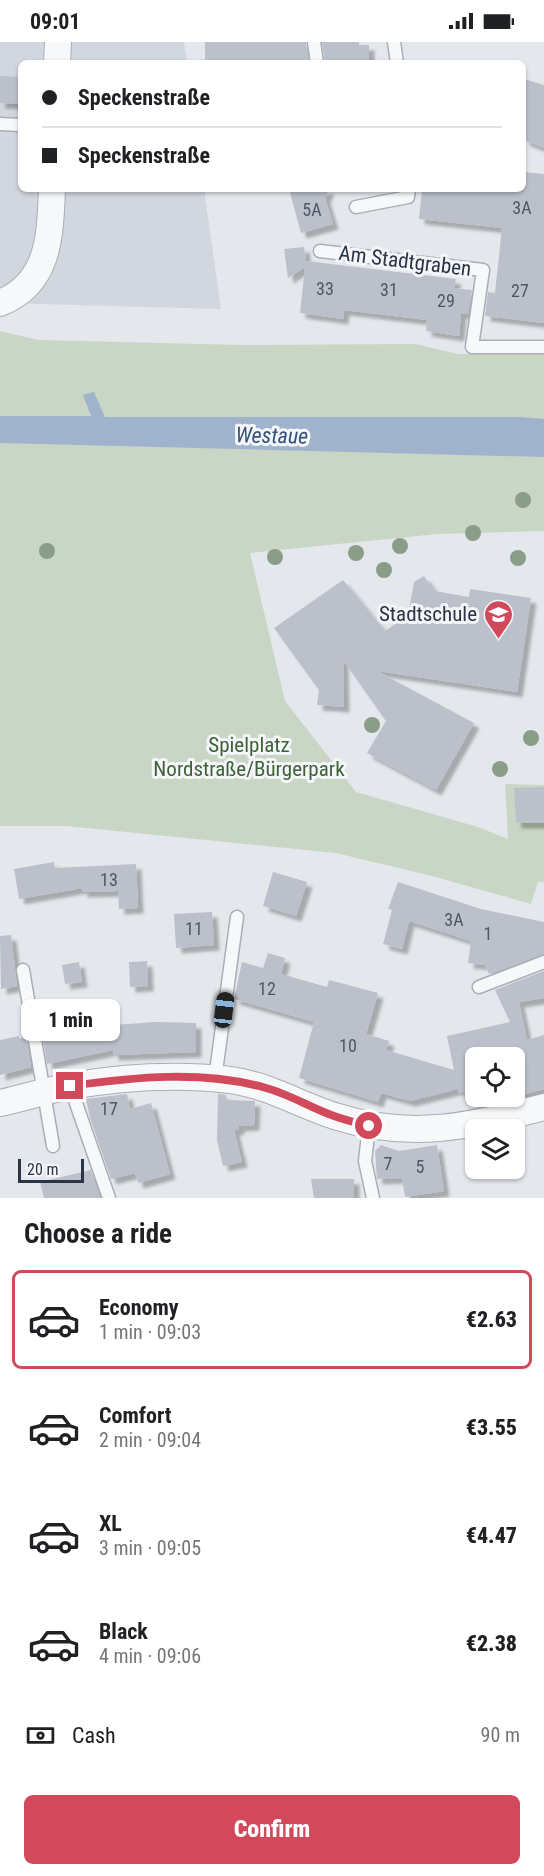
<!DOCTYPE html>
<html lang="en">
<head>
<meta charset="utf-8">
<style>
	:root { --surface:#fff; --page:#f2f2f2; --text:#202124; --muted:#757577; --line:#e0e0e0; --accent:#d1495b }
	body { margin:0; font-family:"Roboto Condensed",sans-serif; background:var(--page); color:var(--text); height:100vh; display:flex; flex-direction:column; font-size:22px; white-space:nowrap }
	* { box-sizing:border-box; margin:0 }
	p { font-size:20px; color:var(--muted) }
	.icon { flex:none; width:33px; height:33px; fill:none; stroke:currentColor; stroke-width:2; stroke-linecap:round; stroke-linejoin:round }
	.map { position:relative; height:1156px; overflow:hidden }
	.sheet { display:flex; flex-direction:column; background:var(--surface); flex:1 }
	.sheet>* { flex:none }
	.top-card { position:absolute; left:18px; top:18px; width:508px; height:132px; border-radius:9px; box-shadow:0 2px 4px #0004; display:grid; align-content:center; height:132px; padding:0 24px; background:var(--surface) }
	.buttons { position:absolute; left:465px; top:1005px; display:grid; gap:12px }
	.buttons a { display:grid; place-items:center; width:60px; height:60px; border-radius:9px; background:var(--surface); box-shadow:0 2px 4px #0004; font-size:30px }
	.scale { position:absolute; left:18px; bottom:15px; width:66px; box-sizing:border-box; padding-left:6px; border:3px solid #2b3445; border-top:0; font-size:16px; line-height:21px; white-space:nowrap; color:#2b3445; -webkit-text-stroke:4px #f4f6f9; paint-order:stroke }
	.end { position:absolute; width:27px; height:27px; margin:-14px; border:8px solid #d1495b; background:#fff; box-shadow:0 0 0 3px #fff }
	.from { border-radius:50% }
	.bubble { position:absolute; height:42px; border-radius:9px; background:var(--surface); box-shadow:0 2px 4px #0004; font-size:20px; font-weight:800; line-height:42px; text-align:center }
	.car { position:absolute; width:18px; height:36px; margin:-18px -9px; border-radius:8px; box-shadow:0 0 4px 2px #0007; background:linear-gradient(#222 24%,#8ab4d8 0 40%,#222 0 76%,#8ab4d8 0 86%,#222 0) }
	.top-card b { display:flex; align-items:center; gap:21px; height:57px; font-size:22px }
	.top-card b+b { border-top:2px solid var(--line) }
	.top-card i { width:15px; height:15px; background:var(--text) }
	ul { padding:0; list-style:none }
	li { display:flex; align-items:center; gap:18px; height:99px; margin:0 12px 9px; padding:0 12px; border:3px solid transparent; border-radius:9px }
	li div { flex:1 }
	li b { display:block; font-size:22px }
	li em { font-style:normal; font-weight:800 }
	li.current { border-color:var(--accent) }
	li>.icon { width:54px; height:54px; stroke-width:1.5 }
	h2 { padding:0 24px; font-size:27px; line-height:72px }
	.pay { display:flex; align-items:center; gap:15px; height:66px; padding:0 24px; font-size:22px }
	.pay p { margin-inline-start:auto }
	.button { display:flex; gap:12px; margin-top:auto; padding:12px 24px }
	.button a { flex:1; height:69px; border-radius:9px; background:var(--accent); color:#fff; font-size:24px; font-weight:800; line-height:69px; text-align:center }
	.status { display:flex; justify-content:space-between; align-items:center; height:42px; padding:0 30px; background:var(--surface); direction:ltr }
	.status svg { height:16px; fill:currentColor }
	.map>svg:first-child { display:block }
</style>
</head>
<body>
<div class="status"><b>09:01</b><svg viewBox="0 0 49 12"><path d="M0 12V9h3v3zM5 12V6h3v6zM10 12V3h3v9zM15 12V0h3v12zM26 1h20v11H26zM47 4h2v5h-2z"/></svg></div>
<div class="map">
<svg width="544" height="1156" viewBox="0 0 544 1156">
	<defs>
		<filter id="shadow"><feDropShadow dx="5.5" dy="5.5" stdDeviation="1.5" flood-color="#0004"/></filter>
	</defs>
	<rect width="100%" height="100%" fill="#e4e7ec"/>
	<path fill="#d2d6de" d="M0,0H184L187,21H21V147H204L221,267L0,261Z"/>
	<path fill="#c9d6c5" d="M0,289L38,298L242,303L415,302L458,312H544V489L437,492L250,511L285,659L356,750L478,785L508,797L505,742L544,743V840H538L531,862L432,834L336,811L67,784H0Z"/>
	<path fill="#9fb4cc" d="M94,350L105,375H520L544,377V415L0,401V374H91L83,353Z"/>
	<path fill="#bbc0ca" filter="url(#shadow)" d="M205,0H306L309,21H219V18H205Z
		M322,0H359V3H369V21H325Z
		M0,34L21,35V62L0,61Z
		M524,37L544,43V106L524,98Z
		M524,130L544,132V281L485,274L488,250L495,251L502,186L419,177L422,147H524Z
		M289,147H329L325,156L333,182L301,191Z
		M304,205L306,219L456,237L454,246L472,248L468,272L461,271L459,294L426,289L427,278L344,268L343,277L300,271L305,225L288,236L284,207Z
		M424,534L435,549L469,555L470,547L531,556L517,650L377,629L474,681L436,748L367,711L386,679L343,618L344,665L317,663L319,648L274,586L343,538L385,589L408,573L414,540Z
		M544,745V781H516L514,746Z
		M54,820L55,826L136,822L138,866L119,867L118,849L82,850V846L19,857L14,827Z
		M273,830L307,840L296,874L263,864Z
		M398,840L481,867L544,880V912L489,932L485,923L468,921L471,899L409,879L402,907L383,902L392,868L388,867Z
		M212,870L214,903L176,906L174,872Z
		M11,893L17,944L1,947L0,894Z
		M268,911L285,916L281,932L327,945L329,938L378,951L366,992L389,999L386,1008L454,1028L447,994L510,980L495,948L544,929V956L519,960L527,998L544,993V1047L514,1055V1016H476V1047L459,1051L458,1047L410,1059L381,1051L378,1060L299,1036L314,980L234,957L242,920L263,926Z
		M147,919L148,944L130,945L129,920Z
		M79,920L82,940L65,942L62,923Z
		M157,980L196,981V1010L113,1013V1008L47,1022L42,992L78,985L80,993L112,987V983Z
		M19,994V997L26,995L31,1025L0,1033V998Z
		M127,1052L130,1067L151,1061L170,1132L138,1141L135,1131L111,1137L90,1076L86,1057Z
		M218,1052L226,1053L227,1058L255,1059L254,1083L239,1084V1087L234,1088L242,1120L223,1124L217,1098Z
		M381,1103L399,1109L437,1103L444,1149L405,1155L402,1136L377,1137L375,1109Z
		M91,1128L100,1156H44L40,1140Z
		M311,1137H354V1156H314Z"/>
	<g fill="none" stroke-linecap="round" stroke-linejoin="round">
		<defs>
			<path id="service" d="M314,0L317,21
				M394,0L397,21
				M0,82L21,83
				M356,165L408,155L409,147
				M320,209L483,228L472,305H544
				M23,928L53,1104
				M479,945L544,920
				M215,1037L237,875
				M70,1044L109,1156
				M369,1084L365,1119L373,1156"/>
			<path id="minor" d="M57,21L58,0
				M0,261C50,241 50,193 52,147
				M0,1061C24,1056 47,1048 71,1044C123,1035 178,1032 230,1038C269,1043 301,1064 338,1075C411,1098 472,1084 544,1065"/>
		</defs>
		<use href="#service" stroke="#a9aeb7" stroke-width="15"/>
		<use href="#minor" stroke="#a9aeb7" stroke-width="28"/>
		<use href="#service" stroke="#f7f8fa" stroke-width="12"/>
		<use href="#minor" stroke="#f7f8fa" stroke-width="26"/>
	</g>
	<g fill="#899d89">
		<circle cx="523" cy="458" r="8"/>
		<circle cx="473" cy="491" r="8"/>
		<circle cx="400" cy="504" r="8"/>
		<circle cx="47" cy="509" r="8"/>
		<circle cx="356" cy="511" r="8"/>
		<circle cx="275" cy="515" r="8"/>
		<circle cx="518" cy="516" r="8"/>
		<circle cx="384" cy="528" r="8"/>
		<circle cx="372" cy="683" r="8"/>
		<circle cx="531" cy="696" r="8"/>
		<circle cx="500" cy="727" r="8"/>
	</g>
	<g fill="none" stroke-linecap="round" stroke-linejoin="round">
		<path stroke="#d1495b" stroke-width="8" d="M70,1044C134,1035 203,1028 266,1046C289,1052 311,1066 334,1074C345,1078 357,1081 369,1084"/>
	</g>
	<defs>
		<symbol id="school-pin" viewBox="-11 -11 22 30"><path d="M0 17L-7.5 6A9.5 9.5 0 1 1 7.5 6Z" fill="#d1495b" stroke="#f4f6f9"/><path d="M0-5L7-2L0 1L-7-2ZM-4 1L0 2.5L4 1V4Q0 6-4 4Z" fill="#fff"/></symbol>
	</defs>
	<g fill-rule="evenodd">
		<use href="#school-pin" x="482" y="556" width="33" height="45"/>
	</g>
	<g text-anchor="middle" stroke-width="6" stroke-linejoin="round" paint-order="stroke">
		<g font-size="18" fill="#4f5766">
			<text x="522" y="172">3A</text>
			<text x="312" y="174">5A</text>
			<text x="325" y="253">33</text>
			<text x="389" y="254">31</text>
			<text x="520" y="255">27</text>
			<text x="446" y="265">29</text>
			<text x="109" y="844">13</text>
			<text x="454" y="884">3A</text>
			<text x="194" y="893">11</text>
			<text x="488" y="898">1</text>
			<text x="267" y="953">12</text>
			<text x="348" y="1010">10</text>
			<text x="109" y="1073">17</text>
			<text x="388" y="1128">7</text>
			<text x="420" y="1131">5</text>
		</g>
		<g font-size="21" fill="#2b3445" stroke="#f4f6f9">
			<text transform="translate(405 219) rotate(7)" y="7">Am Stadtgraben</text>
		</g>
		<g font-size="21" fill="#2b3445" stroke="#f4f6f9" text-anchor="end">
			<text x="477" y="579">Stadtschule</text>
		</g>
		<g font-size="21" fill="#3f6138" stroke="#f4f6f9">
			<text x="249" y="710">Spielplatz<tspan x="249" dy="24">Nordstraße/Bürgerpark</tspan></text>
		</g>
		<g font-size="22" font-style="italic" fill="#34527a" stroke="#f4f6f9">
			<text transform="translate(272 393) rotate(1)" y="8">Westaue</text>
		</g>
	</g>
</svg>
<div class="buttons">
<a><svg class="icon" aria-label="locate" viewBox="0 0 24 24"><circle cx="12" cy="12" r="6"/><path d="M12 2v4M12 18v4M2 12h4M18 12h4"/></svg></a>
<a><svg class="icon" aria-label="layers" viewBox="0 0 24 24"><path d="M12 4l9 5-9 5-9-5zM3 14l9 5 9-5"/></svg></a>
</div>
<div class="scale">20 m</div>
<i class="end from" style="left:369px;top:1084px"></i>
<i class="end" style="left:70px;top:1044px"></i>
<div class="bubble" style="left:21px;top:957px;width:99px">1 min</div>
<i class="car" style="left:224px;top:968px;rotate:7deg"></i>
<div class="top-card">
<b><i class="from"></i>Speckenstraße</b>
<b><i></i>Speckenstraße</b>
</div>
</div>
<section class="sheet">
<h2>Choose a ride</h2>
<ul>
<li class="current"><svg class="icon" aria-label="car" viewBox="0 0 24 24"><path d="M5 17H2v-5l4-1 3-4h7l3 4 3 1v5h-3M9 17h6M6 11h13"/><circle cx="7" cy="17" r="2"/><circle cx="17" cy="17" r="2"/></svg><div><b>Economy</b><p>1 min · 09:03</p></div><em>€2.63</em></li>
<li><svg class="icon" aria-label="car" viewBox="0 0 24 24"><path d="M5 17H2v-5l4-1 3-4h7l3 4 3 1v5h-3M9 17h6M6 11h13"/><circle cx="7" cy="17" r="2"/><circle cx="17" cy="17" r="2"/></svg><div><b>Comfort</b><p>2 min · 09:04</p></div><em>€3.55</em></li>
<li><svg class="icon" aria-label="car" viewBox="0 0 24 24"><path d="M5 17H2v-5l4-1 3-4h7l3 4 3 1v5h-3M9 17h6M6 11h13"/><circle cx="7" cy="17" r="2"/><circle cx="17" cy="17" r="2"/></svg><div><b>XL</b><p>3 min · 09:05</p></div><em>€4.47</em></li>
<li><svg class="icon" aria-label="car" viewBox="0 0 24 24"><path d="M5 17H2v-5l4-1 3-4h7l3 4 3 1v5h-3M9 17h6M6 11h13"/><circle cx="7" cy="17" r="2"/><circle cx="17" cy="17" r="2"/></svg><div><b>Black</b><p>4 min · 09:06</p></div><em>€2.38</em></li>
</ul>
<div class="pay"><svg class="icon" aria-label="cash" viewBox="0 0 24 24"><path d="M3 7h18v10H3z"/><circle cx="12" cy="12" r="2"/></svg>Cash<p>90 m</p></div>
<div class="button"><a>Confirm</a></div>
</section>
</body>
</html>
